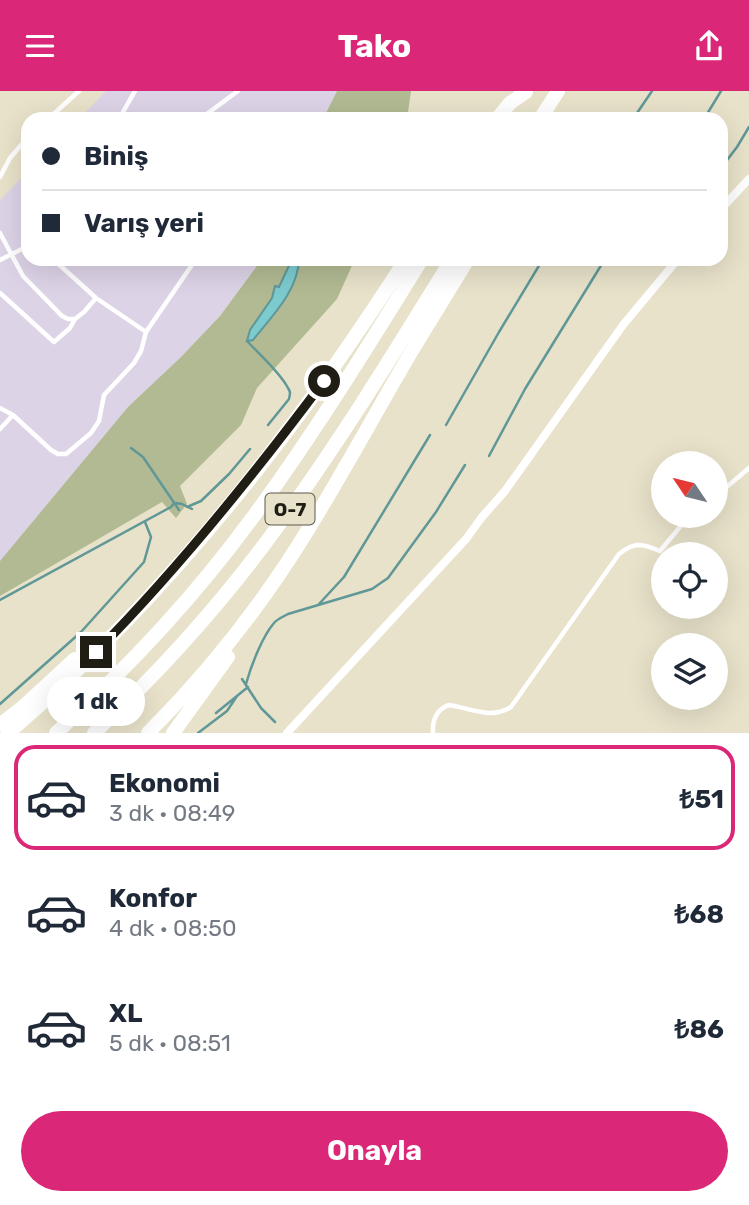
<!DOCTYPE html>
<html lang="tr">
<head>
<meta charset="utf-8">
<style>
	:root { --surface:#fff; --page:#f2f2f3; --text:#1f2937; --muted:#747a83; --line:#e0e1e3; --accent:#db2777 }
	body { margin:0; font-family:Rubik,sans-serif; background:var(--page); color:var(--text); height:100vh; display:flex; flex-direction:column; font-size:26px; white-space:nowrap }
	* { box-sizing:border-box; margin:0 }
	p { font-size:23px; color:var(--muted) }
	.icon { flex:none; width:38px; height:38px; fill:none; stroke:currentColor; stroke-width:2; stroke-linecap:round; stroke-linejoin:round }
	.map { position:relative; height:642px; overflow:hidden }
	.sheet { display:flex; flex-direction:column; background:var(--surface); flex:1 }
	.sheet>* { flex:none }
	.guide { position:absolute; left:21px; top:21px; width:707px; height:154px; border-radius:21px; box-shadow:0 7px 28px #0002; display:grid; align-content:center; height:154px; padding:0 21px; background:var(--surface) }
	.needle { width:46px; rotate:305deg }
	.tools { position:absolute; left:651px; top:360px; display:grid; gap:14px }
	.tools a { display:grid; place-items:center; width:77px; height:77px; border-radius:50%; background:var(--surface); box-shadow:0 7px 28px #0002; font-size:35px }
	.end { position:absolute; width:32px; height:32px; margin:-16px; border:9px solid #1f1d14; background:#fff; box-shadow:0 0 0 4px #fff }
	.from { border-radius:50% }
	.bubble { position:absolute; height:49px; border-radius:24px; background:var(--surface); box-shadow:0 7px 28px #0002; font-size:23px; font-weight:700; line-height:49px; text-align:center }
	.guide b { display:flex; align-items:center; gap:24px; height:66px; font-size:26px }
	.guide b+b { border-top:2px solid var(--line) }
	.guide i { width:18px; height:18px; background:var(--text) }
	ul { padding:12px 0 0; list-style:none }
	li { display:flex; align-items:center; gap:21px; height:105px; margin:0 14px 10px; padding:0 7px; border:4px solid transparent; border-radius:21px }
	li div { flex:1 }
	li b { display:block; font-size:26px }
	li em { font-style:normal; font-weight:700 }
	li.selected { border-color:var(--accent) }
	li>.icon { width:63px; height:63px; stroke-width:1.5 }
	.primary-button { display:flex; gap:14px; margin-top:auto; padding:14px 21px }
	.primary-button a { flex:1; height:80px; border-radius:42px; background:var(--accent); color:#fff; font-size:28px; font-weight:700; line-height:80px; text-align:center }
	header { display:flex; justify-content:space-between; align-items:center; height:91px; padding:0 21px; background:var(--accent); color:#fff; font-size:32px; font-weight:700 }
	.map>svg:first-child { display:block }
</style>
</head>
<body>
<header><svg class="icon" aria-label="menu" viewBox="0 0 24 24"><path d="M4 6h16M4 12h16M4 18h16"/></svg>Tako<svg class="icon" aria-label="share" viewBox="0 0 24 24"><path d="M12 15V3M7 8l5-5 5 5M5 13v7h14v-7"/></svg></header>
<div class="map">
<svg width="749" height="642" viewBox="0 0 749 642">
	<rect width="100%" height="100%" fill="#e8e2ca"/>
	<path fill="#ddd3e7" d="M106,0H337L323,28H79Z
		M28,80V168H262L220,225L181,266L128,316L0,470V109Z"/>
	<path fill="#b1ba92" d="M337,0H411L407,28H323Z
		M262,168H355L337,208L257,297L241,334L180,395L187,413L176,427L162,411L0,505V470L128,316L181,266L220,225Z"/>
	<path fill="#7ccbcf" stroke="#609797" stroke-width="2" d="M292,168H299C298,200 272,225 253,249L247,250L250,239L272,207L275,195L279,196Z"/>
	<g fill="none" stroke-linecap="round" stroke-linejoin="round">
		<path stroke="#609797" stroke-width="2.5" d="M633,28L652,0
			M704,28L721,0
			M721,77L737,56L749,36
			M247,250C259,263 280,281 288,297C291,302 290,302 289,308L268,334
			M446,334L499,241L543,168
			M131,357L143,366L179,419
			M489,365L525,298L605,168
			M176,412L182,413L192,418
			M187,416L201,410L229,383L250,358
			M0,509L171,416L174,412
			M319,513L344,486L430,344
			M242,588L261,617L275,631
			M246,593C251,575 262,546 274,532C277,528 283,526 288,523L372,498L388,487L436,421L465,374
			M0,613L81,541L144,471L151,446L145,431
			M216,622L248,596
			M198,642L227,620L237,605"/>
		<path stroke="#fff" stroke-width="4.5" d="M48,28L79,0
			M119,28L135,0
			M200,28L238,0
			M0,86L10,67L28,46
			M0,142L23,185L62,225L68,228H75L84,221L96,207
			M53,168L96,207L146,241L196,168
			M0,169L28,155
			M0,202L54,251L70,237L75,228
			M0,317L13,324L51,359L58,363H66L91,342L99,330L104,304L134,272L141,260L146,241
			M0,338L13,324
			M716,405L749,377
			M433,642C432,629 437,618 449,614C470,617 491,629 511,616L619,463C635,450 643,453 660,460L689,425"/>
		<path stroke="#fff" stroke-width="8" d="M721,118L749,88
			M287,642L466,448L482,426L505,400L623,234L678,168"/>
		<path stroke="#fff" stroke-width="14" d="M497,28L510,12L526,1
			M540,28L558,0
			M0,634L24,615L75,568
			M8,642C165,508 295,342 406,168
			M56,642C128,577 196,504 253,426C314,343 368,255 422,168
			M94,642C163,578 226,507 281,431C343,346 397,257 452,168
			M148,642C210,580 264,511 309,437C344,380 376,321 410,263C429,231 449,200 468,168
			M173,642L228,566"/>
	</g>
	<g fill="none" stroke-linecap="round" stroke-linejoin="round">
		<path stroke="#1f1d14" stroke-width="9" d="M96,561C179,477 253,385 324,290"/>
	</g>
	<g text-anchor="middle" stroke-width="6" stroke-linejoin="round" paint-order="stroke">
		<rect fill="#e8e2ca" stroke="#5b584b" stroke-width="2" x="265.5" y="402.5" width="49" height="31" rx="5"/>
		<g font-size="19" font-weight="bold" fill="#1f1d14">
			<text x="290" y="425">O-7</text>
		</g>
	</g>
</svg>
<div class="tools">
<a><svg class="needle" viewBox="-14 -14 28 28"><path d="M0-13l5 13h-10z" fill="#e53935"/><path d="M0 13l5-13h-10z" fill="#747a83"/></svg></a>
<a><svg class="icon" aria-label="locate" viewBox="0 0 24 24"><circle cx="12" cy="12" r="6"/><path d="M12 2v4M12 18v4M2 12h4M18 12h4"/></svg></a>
<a><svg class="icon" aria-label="layers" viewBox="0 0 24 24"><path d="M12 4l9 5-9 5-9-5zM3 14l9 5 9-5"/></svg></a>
</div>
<i class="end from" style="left:324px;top:290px"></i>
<i class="end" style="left:96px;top:561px"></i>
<div class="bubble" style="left:47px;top:586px;width:98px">1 dk</div>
<div class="guide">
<b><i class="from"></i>Biniş</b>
<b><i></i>Varış yeri</b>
</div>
</div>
<section class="sheet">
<ul>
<li class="selected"><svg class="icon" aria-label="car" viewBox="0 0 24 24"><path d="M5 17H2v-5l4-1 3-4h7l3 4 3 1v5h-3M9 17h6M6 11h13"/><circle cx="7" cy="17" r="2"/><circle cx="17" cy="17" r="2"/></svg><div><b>Ekonomi</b><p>3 dk · 08:49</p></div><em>₺51</em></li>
<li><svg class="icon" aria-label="car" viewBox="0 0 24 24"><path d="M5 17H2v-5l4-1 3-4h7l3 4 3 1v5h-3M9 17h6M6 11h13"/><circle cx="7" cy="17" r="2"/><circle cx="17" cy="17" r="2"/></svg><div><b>Konfor</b><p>4 dk · 08:50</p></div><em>₺68</em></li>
<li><svg class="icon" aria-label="car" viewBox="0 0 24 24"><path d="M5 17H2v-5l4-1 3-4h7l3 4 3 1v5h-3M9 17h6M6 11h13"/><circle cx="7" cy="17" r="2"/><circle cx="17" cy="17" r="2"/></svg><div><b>XL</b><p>5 dk · 08:51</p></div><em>₺86</em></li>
</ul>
<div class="primary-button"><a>Onayla</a></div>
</section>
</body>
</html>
